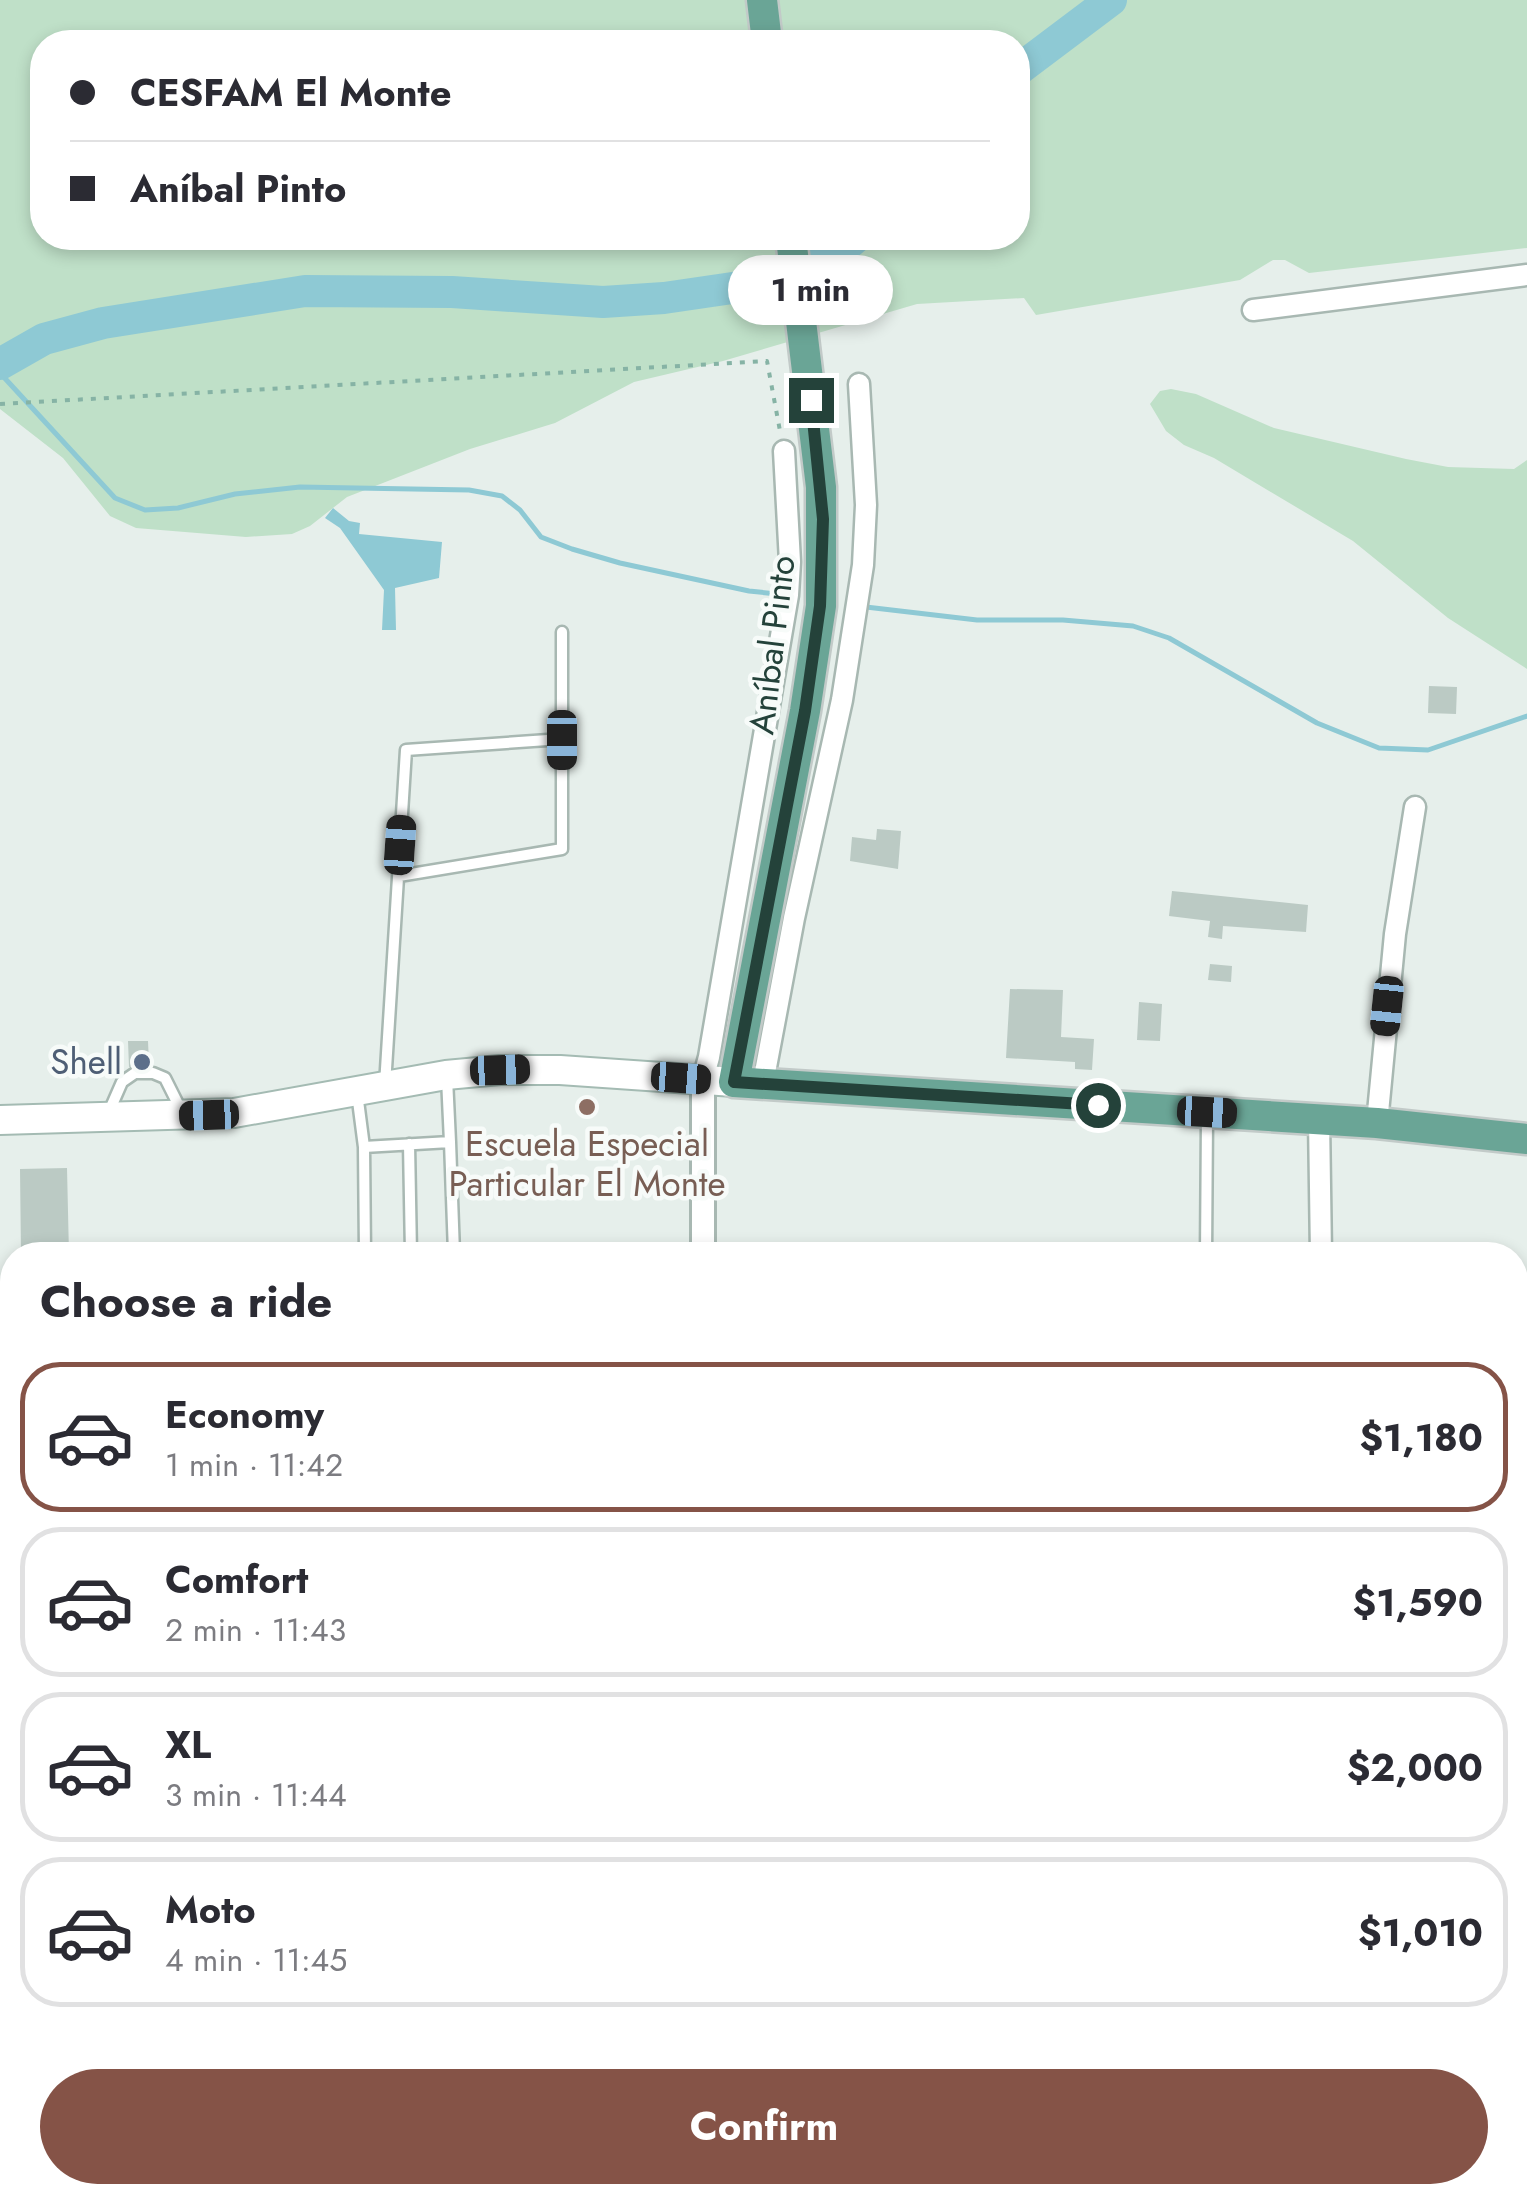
<!DOCTYPE html>
<html lang="en">
<head>
<meta charset="utf-8">
<style>
	:root { --surface:#fff; --page:#f7f7f7; --text:#2b2b33; --muted:#7c7c81; --line:#e1e1e2; --accent:#855347 }
	body { margin:0; font-family:Jost,sans-serif; background:var(--page); color:var(--text); height:100vh; display:flex; flex-direction:column; font-size:38px; white-space:nowrap }
	* { box-sizing:border-box; margin:0 }
	p { font-size:32px; color:var(--muted) }
	.icon { flex:none; width:55px; height:55px; fill:none; stroke:currentColor; stroke-width:2; stroke-linecap:round; stroke-linejoin:round }
	.map { position:relative; flex:1; overflow:hidden }
	.sheet { position:absolute; left:0px; top:1242px; width:1528px; height:962px; display:flex; flex-direction:column; background:var(--surface); border-radius:40px 40px 0 0; box-shadow:0 5px 15px #0003 }
	.sheet>* { flex:none }
	.top-card { position:absolute; left:30px; top:30px; width:1000px; height:220px; border-radius:40px; box-shadow:0 5px 15px #0003; display:grid; align-content:center; height:220px; padding:0 40px; background:var(--surface) }
	.end { position:absolute; width:45px; height:45px; margin:-22px; border:12px solid #24423a; background:#fff; box-shadow:0 0 0 5px #fff }
	.from { border-radius:50% }
	.bubble { position:absolute; height:70px; border-radius:35px; background:var(--surface); box-shadow:0 5px 15px #0003; font-size:32px; font-weight:700; line-height:70px; text-align:center }
	.car { position:absolute; width:30px; height:60px; margin:-30px -15px; border-radius:12px; box-shadow:0 0 8px 2px #0007; background:linear-gradient(#222 24%,#8ab4d8 0 40%,#222 0 76%,#8ab4d8 0 86%,#222 0) }
	.top-card b { display:flex; align-items:center; gap:35px; height:95px; font-size:38px }
	.top-card b+b { border-top:2px solid var(--line) }
	.top-card i { width:25px; height:25px; background:var(--text) }
	ul { padding:0; list-style:none }
	li { display:flex; align-items:center; gap:30px; height:150px; margin:0 20px 15px; padding:0 20px; border:5px solid var(--line); border-radius:40px }
	li div { flex:1 }
	li b { display:block; font-size:38px }
	li em { font-style:normal; font-weight:700 }
	li.active { border-color:var(--accent) }
	li>.icon { width:90px; height:90px; stroke-width:1.5 }
	h2 { padding:0 40px; font-size:45px; line-height:120px }
	.cta { display:flex; gap:20px; margin-top:auto; padding:20px 40px }
	.cta a { flex:1; height:115px; border-radius:60px; background:var(--accent); color:#fff; font-size:40px; font-weight:700; line-height:115px; text-align:center }
	.map>svg:first-child { display:block }
</style>
</head>
<body>
<div class="map">
<svg width="1527" height="2204" viewBox="0 0 1527 2204">
	<rect width="100%" height="100%" fill="#e6efeb"/>
	<path fill="#bfe0c8" fill-rule="evenodd" d="M0,0H1527V248L1309,273L1285,260H1273L1240,280L1036,315L1024,298L917,304L723,361L634,382L555,423L470,449L347,497L310,526L292,534L246,537L136,528L110,516L63,458L0,409ZM42,42H1018V238H42Z
		M1171,389L1196,394L1274,428L1406,459L1448,467L1514,469L1527,460V669L1448,618L1353,541L1214,458L1184,445L1166,431L1150,404L1160,391Z
		M736,2193V2192L932,2193L929,2204H733Z"/>
	<path fill="#8ec9d4" d="M333,508L349,521L360,523L359,534L442,542L439,578L395,588L396,630H382L384,590L340,528L325,518Z"/>
	<g fill="none" stroke-linecap="round" stroke-linejoin="round">
		<path stroke="#8ec9d4" stroke-width="5" d="M0,373L115,498L145,510L178,508L235,494L300,487L469,490L502,496L520,510L541,537L572,549L620,563L749,591L777,594
			M866,607L977,620H1063L1133,626L1169,638L1317,723L1379,748L1428,750L1527,716"/>
		<path stroke="#8ec9d4" stroke-width="32" d="M1018,70L1111,0
			M0,364L44,339L103,323L305,291L452,292L603,302L664,298L746,286L836,254L855,238"/>
	</g>
	<path fill="#bbcac4" d="M1429,686L1457,687L1456,714L1428,713Z
		M877,829L901,831L898,869L850,861L852,837L876,840Z
		M1172,891L1308,905L1306,932L1223,926L1222,939L1208,937L1210,921L1169,916Z
		M1210,964L1232,966L1231,982L1208,980Z
		M1010,989L1063,990L1061,1037L1094,1039L1092,1070L1075,1069V1062L1006,1058Z
		M1139,1002L1162,1004L1160,1041L1137,1040Z
		M128,1041H148L149,1064L129,1067Z
		M67,1168L69,1255H21L20,1169Z"/>
	<g fill="none" stroke-linecap="round" stroke-linejoin="round">
		<defs>
			<path id="service" d="M399,876L562,849V632
				M447,1078L450,1142
				M385,1085L406,750L562,739
				M357,1093L364,1147
				M108,1114L122,1082L135,1073H153L165,1078L181,1110
				M409,1144L411,1254
				M454,1253L365,1255L364,1147L450,1142L454,1253V1255
				M1206,1255L1207,1118
				M1058,2204L1062,2192"/>
			<path id="minor" d="M1253,310L1527,275
				M703,1079L709,1057L788,595L790,562L784,451
				M763,1083L794,918L842,700L863,565L866,505L859,384
				M1319,1119L1321,1255
				M1377,1123L1395,934L1415,807
				M0,1684L12,1596
				M1515,1956L1527,1937
				M241,2192L253,2197L262,2192
				M210,2204L214,2192"/>
			<path id="tertiary" d="M703,1079V1255
				M0,1686L12,1689
				M1515,2180L1527,2184
				M0,2188L44,2204
				M576,2204L580,2192"/>
			<path id="secondary" d="M0,1120L234,1113L446,1075L500,1070H560L734,1082"/>
			<path id="primary" d="M762,0L767,42
				M791,238L821,487V606L805,711L734,1082L1377,1123L1527,1139"/>
		</defs>
		<use href="#service" stroke="#a8b8b2" stroke-width="15"/>
		<use href="#minor" stroke="#a8b8b2" stroke-width="25"/>
		<use href="#tertiary" stroke="#a8b8b2" stroke-width="28"/>
		<use href="#secondary" stroke="#a4bbb3" stroke-width="32"/>
		<use href="#primary" stroke="#c2cac8" stroke-width="35"/>
		<path stroke="#86b3a5" stroke-width="4" stroke-dasharray="5 8" stroke-linecap="butt" d="M0,404L767,361L780,431"/>
		<use href="#service" stroke="#fff" stroke-width="10"/>
		<use href="#minor" stroke="#fff" stroke-width="20"/>
		<use href="#tertiary" stroke="#fff" stroke-width="22"/>
		<use href="#secondary" stroke="#fff" stroke-width="28"/>
		<use href="#primary" stroke="#6aa596" stroke-width="30"/>
	</g>
	<g fill="none" stroke-linecap="round" stroke-linejoin="round">
		<path stroke="#24423a" stroke-width="12" d="M811,400L823,519L820,606L805,711L734,1082L1098,1105"/>
	</g>
	<circle fill="#5c6f8a" stroke="#f7fbf9" stroke-width="4" cx="142" cy="1062" r="10"/>
	<circle fill="#8d6e63" stroke="#f7fbf9" stroke-width="4" cx="587" cy="1107" r="10"/>
	<g text-anchor="middle" stroke-width="9" stroke-linejoin="round" paint-order="stroke">
		<g font-size="35" fill="#24423a" stroke="#f7fbf9">
			<text transform="translate(772 645) rotate(-83)" y="12">Aníbal Pinto</text>
		</g>
		<g font-size="35" fill="#4e5e75" stroke="#f7fbf9" text-anchor="end">
			<text x="122" y="1074">Shell</text>
		</g>
		<g font-size="35" fill="#785e54" stroke="#f7fbf9">
			<text x="587" y="1156">Escuela Especial<tspan x="587" dy="40">Particular El Monte</tspan></text>
		</g>
	</g>
</svg>
<i class="end from" style="left:1098px;top:1105px"></i>
<i class="end" style="left:811px;top:400px"></i>
<div class="bubble" style="left:728px;top:255px;width:165px">1 min</div>
<i class="car" style="left:562px;top:740px;rotate:180deg"></i>
<i class="car" style="left:400px;top:845px;rotate:4deg"></i>
<i class="car" style="left:1387px;top:1006px;rotate:186deg"></i>
<i class="car" style="left:500px;top:1070px;rotate:88deg"></i>
<i class="car" style="left:681px;top:1078px;rotate:94deg"></i>
<i class="car" style="left:1207px;top:1112px;rotate:93deg"></i>
<i class="car" style="left:209px;top:1115px;rotate:268deg"></i>
<div class="top-card">
<b><i class="from"></i>CESFAM El Monte</b>
<b><i></i>Aníbal Pinto</b>
</div>
<section class="sheet">
<h2>Choose a ride</h2>
<ul>
<li class="active"><svg class="icon" aria-label="car" viewBox="0 0 24 24"><path d="M5 17H2v-5l4-1 3-4h7l3 4 3 1v5h-3M9 17h6M6 11h13"/><circle cx="7" cy="17" r="2"/><circle cx="17" cy="17" r="2"/></svg><div><b>Economy</b><p>1 min · 11:42</p></div><em>$1,180</em></li>
<li><svg class="icon" aria-label="car" viewBox="0 0 24 24"><path d="M5 17H2v-5l4-1 3-4h7l3 4 3 1v5h-3M9 17h6M6 11h13"/><circle cx="7" cy="17" r="2"/><circle cx="17" cy="17" r="2"/></svg><div><b>Comfort</b><p>2 min · 11:43</p></div><em>$1,590</em></li>
<li><svg class="icon" aria-label="car" viewBox="0 0 24 24"><path d="M5 17H2v-5l4-1 3-4h7l3 4 3 1v5h-3M9 17h6M6 11h13"/><circle cx="7" cy="17" r="2"/><circle cx="17" cy="17" r="2"/></svg><div><b>XL</b><p>3 min · 11:44</p></div><em>$2,000</em></li>
<li><svg class="icon" aria-label="car" viewBox="0 0 24 24"><path d="M5 17H2v-5l4-1 3-4h7l3 4 3 1v5h-3M9 17h6M6 11h13"/><circle cx="7" cy="17" r="2"/><circle cx="17" cy="17" r="2"/></svg><div><b>Moto</b><p>4 min · 11:45</p></div><em>$1,010</em></li>
</ul>
<div class="cta"><a>Confirm</a></div>
</section>
</div>
</body>
</html>
